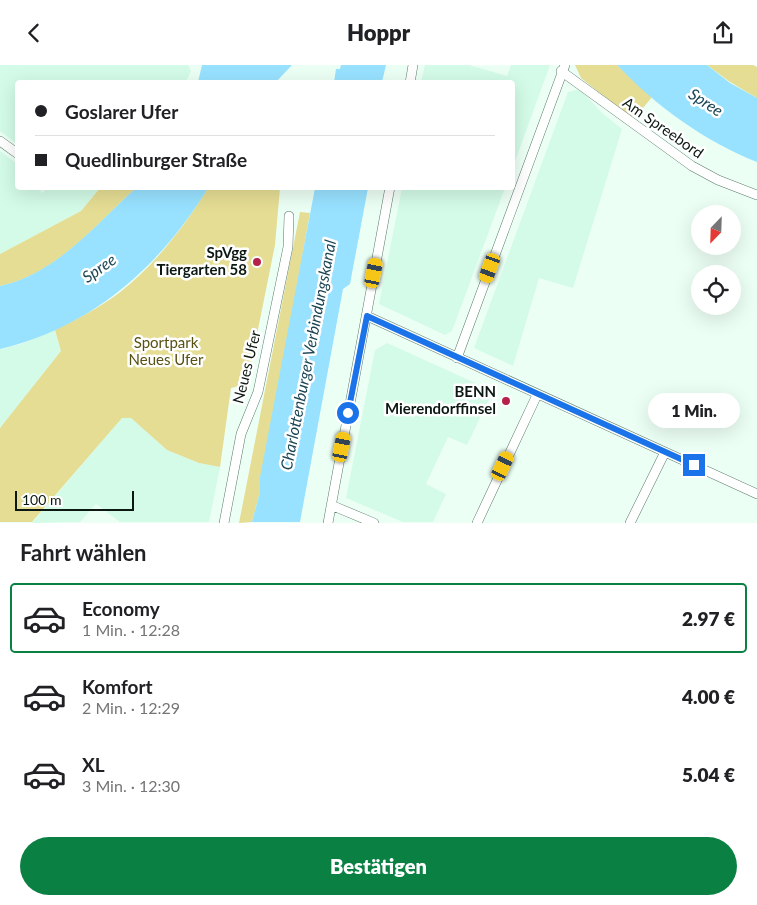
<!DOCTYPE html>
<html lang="de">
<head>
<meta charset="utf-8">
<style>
	:root { --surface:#fff; --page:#f2f2f2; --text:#202124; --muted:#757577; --line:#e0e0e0; --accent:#0b8043 }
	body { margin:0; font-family:Lato,sans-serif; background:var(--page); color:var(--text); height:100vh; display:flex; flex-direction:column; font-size:19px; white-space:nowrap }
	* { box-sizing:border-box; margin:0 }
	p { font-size:16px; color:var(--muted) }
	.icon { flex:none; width:28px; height:28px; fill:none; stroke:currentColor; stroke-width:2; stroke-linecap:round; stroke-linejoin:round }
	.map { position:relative; height:458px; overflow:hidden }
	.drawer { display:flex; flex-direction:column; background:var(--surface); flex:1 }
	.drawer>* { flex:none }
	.hud { position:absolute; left:15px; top:15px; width:500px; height:110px; border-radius:5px; box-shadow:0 5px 20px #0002; display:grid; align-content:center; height:110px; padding:0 20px; background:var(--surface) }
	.needle { width:32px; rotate:203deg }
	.fabs { position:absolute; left:691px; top:140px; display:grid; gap:10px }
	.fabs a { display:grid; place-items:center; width:50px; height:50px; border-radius:50%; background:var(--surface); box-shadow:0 5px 20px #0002; font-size:25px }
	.scale { position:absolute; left:15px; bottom:12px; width:119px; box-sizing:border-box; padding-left:5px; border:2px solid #0c1812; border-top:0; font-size:14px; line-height:18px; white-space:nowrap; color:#0c1812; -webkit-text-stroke:4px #fff; paint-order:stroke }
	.end { position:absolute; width:22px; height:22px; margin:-11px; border:6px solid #1a73e8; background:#fff; box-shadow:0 0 0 2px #fff }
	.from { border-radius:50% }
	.bubble { position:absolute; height:35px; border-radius:18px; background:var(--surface); box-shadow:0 5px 20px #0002; font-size:16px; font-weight:800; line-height:35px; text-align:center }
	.car { position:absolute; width:15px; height:30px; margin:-15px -8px; border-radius:6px; box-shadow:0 0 4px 1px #0007; background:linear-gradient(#f5c518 24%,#345 0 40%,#f5c518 0 76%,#345 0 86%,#f5c518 0) }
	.hud b { display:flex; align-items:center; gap:18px; height:48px; font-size:19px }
	.hud b+b { border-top:1px solid var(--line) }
	.hud i { width:12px; height:12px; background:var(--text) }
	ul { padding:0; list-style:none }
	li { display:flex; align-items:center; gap:15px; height:70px; margin:0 10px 8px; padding:0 10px; border:2px solid transparent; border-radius:5px }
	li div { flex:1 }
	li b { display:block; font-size:19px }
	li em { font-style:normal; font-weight:800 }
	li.on { border-color:var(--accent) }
	li>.icon { width:45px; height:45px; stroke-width:1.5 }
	h2 { padding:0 20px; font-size:22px; line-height:60px }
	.primary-button { display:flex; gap:10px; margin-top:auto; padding:10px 20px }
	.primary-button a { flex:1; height:58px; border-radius:30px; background:var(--accent); color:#fff; font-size:20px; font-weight:800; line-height:58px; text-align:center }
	header { display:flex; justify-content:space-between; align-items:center; height:65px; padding:0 20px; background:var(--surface); font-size:22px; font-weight:800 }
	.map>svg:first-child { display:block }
</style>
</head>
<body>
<header><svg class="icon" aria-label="back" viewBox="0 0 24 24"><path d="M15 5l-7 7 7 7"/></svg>Hoppr<svg class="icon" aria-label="share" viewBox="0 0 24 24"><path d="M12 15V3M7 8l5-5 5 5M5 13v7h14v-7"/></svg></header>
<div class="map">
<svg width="757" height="458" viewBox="0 0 757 458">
	<rect width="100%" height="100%" fill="#ecfff5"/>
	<path fill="#d3fbe7" d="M0,0H188L191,6L186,17L18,18L17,79L0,66Z
		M425,0H469L507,11L511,0H550L513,102L512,18L421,17Z
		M580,24L601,47L622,64L573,223L539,213L513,301L474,283L568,27Z
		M0,86L17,99L18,122L38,123L42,128L48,123H100L81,146L0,189Z
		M402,123H505L452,266L445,270L379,239Z
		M55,265L61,286L0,363V284L21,279Z
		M387,278L493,326L467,380L448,372L426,419L446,429L433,457H403L346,433L375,285Z
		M122,353H131L167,385L199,398L220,402L209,457H120L96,439L80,457L32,458Z"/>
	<path fill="#e5dd94" d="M575,0H617L652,32L639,48L630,52L581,13Z
		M707,0H753L757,2V33L730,17Z
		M100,123H136C95,160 57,209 0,221V189L81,146Z
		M208,123H280L275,180L247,319L231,323L220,402L199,398L167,385L131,353H122L32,457H0V363L61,286L55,265C77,254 99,243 119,228C155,200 184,162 208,123Z
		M300,147L310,148L260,427L252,457L239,458Z"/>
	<path fill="#98e2ff" d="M202,0H292L276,17H198Z
		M341,0H386L382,17H334L336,4H340Z
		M617,0H707L730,18L757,33V97C704,76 656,41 617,0Z
		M136,123H208C160,202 92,262 0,284V221C56,209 95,160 136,123Z
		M315,123H368L350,219L343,224L300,457H252L260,427V412Z"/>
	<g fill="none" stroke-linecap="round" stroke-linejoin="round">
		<defs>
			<path id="street" d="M561,6L692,101L718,115L757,130
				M410,18L413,0
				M0,76L18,89
				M367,251L757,429
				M457,293L565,0
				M331,440L374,458
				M224,458L241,369L258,327L288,182L289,151
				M328,458L390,122
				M477,458L537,330
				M630,458L665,387"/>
		</defs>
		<use href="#street" stroke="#5c796b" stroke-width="10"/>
		<use href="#street" stroke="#fff" stroke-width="9"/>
	</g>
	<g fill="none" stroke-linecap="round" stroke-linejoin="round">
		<path stroke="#1a73e8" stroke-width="6" d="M348,348L367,251L694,400"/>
	</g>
	<g fill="#b4224a" stroke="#fff" stroke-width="2">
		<circle cx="257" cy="197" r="5"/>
		<circle cx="506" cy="336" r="5"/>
	</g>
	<g text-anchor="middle" stroke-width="5" stroke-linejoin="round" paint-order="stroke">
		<g font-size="15" fill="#0c1812" stroke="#fff">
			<text transform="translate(663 63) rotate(35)" y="5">Am Spreebord</text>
			<text transform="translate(247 302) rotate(-76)" y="5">Neues Ufer</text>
		</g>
		<g font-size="15" font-weight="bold" fill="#0c1812" stroke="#fff" text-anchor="end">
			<text x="247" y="193">SpVgg<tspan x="247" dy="17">Tiergarten 58</tspan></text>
			<text x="496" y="332">BENN<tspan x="496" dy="17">Mierendorffinsel</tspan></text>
		</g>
		<g font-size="15" fill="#585114" stroke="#fff">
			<text x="166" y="283">Sportpark<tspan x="166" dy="17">Neues Ufer</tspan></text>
		</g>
		<g font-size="16" font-style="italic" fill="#1c4655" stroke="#fff">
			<text transform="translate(706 37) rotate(33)" y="6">Spree</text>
			<text transform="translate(99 203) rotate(-35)" y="6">Spree</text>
			<text transform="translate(308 290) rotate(-79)" y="6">Charlottenburger Verbindungskanal</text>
		</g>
	</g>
</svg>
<div class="fabs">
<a><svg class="needle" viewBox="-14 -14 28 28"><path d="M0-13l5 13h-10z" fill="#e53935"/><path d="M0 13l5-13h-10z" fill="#757577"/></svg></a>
<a><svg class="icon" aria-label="locate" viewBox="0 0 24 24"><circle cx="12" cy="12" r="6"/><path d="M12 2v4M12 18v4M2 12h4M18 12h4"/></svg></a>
</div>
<div class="scale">100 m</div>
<i class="end from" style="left:348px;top:348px"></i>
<i class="end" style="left:694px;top:400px"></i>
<div class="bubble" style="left:648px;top:328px;width:92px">1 Min.</div>
<i class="car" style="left:490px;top:203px;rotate:200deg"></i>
<i class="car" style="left:374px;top:208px;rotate:11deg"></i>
<i class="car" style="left:342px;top:382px;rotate:11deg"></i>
<i class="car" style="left:503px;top:401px;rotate:25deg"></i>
<div class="hud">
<b><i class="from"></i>Goslarer Ufer</b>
<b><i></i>Quedlinburger Straße</b>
</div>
</div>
<section class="drawer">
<h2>Fahrt wählen</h2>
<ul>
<li class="on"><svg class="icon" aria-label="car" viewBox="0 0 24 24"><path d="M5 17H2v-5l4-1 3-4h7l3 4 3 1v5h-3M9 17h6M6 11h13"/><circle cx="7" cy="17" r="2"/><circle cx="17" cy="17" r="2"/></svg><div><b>Economy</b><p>1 Min. · 12:28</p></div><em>2.97 €</em></li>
<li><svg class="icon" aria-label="car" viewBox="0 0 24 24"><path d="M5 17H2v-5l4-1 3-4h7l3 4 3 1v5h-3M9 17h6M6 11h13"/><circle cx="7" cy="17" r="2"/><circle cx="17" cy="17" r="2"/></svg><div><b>Komfort</b><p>2 Min. · 12:29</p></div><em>4.00 €</em></li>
<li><svg class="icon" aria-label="car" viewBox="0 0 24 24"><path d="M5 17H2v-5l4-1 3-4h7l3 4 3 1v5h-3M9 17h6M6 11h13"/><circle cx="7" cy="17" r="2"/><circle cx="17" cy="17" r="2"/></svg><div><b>XL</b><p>3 Min. · 12:30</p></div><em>5.04 €</em></li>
</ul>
<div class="primary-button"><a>Bestätigen</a></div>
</section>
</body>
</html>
